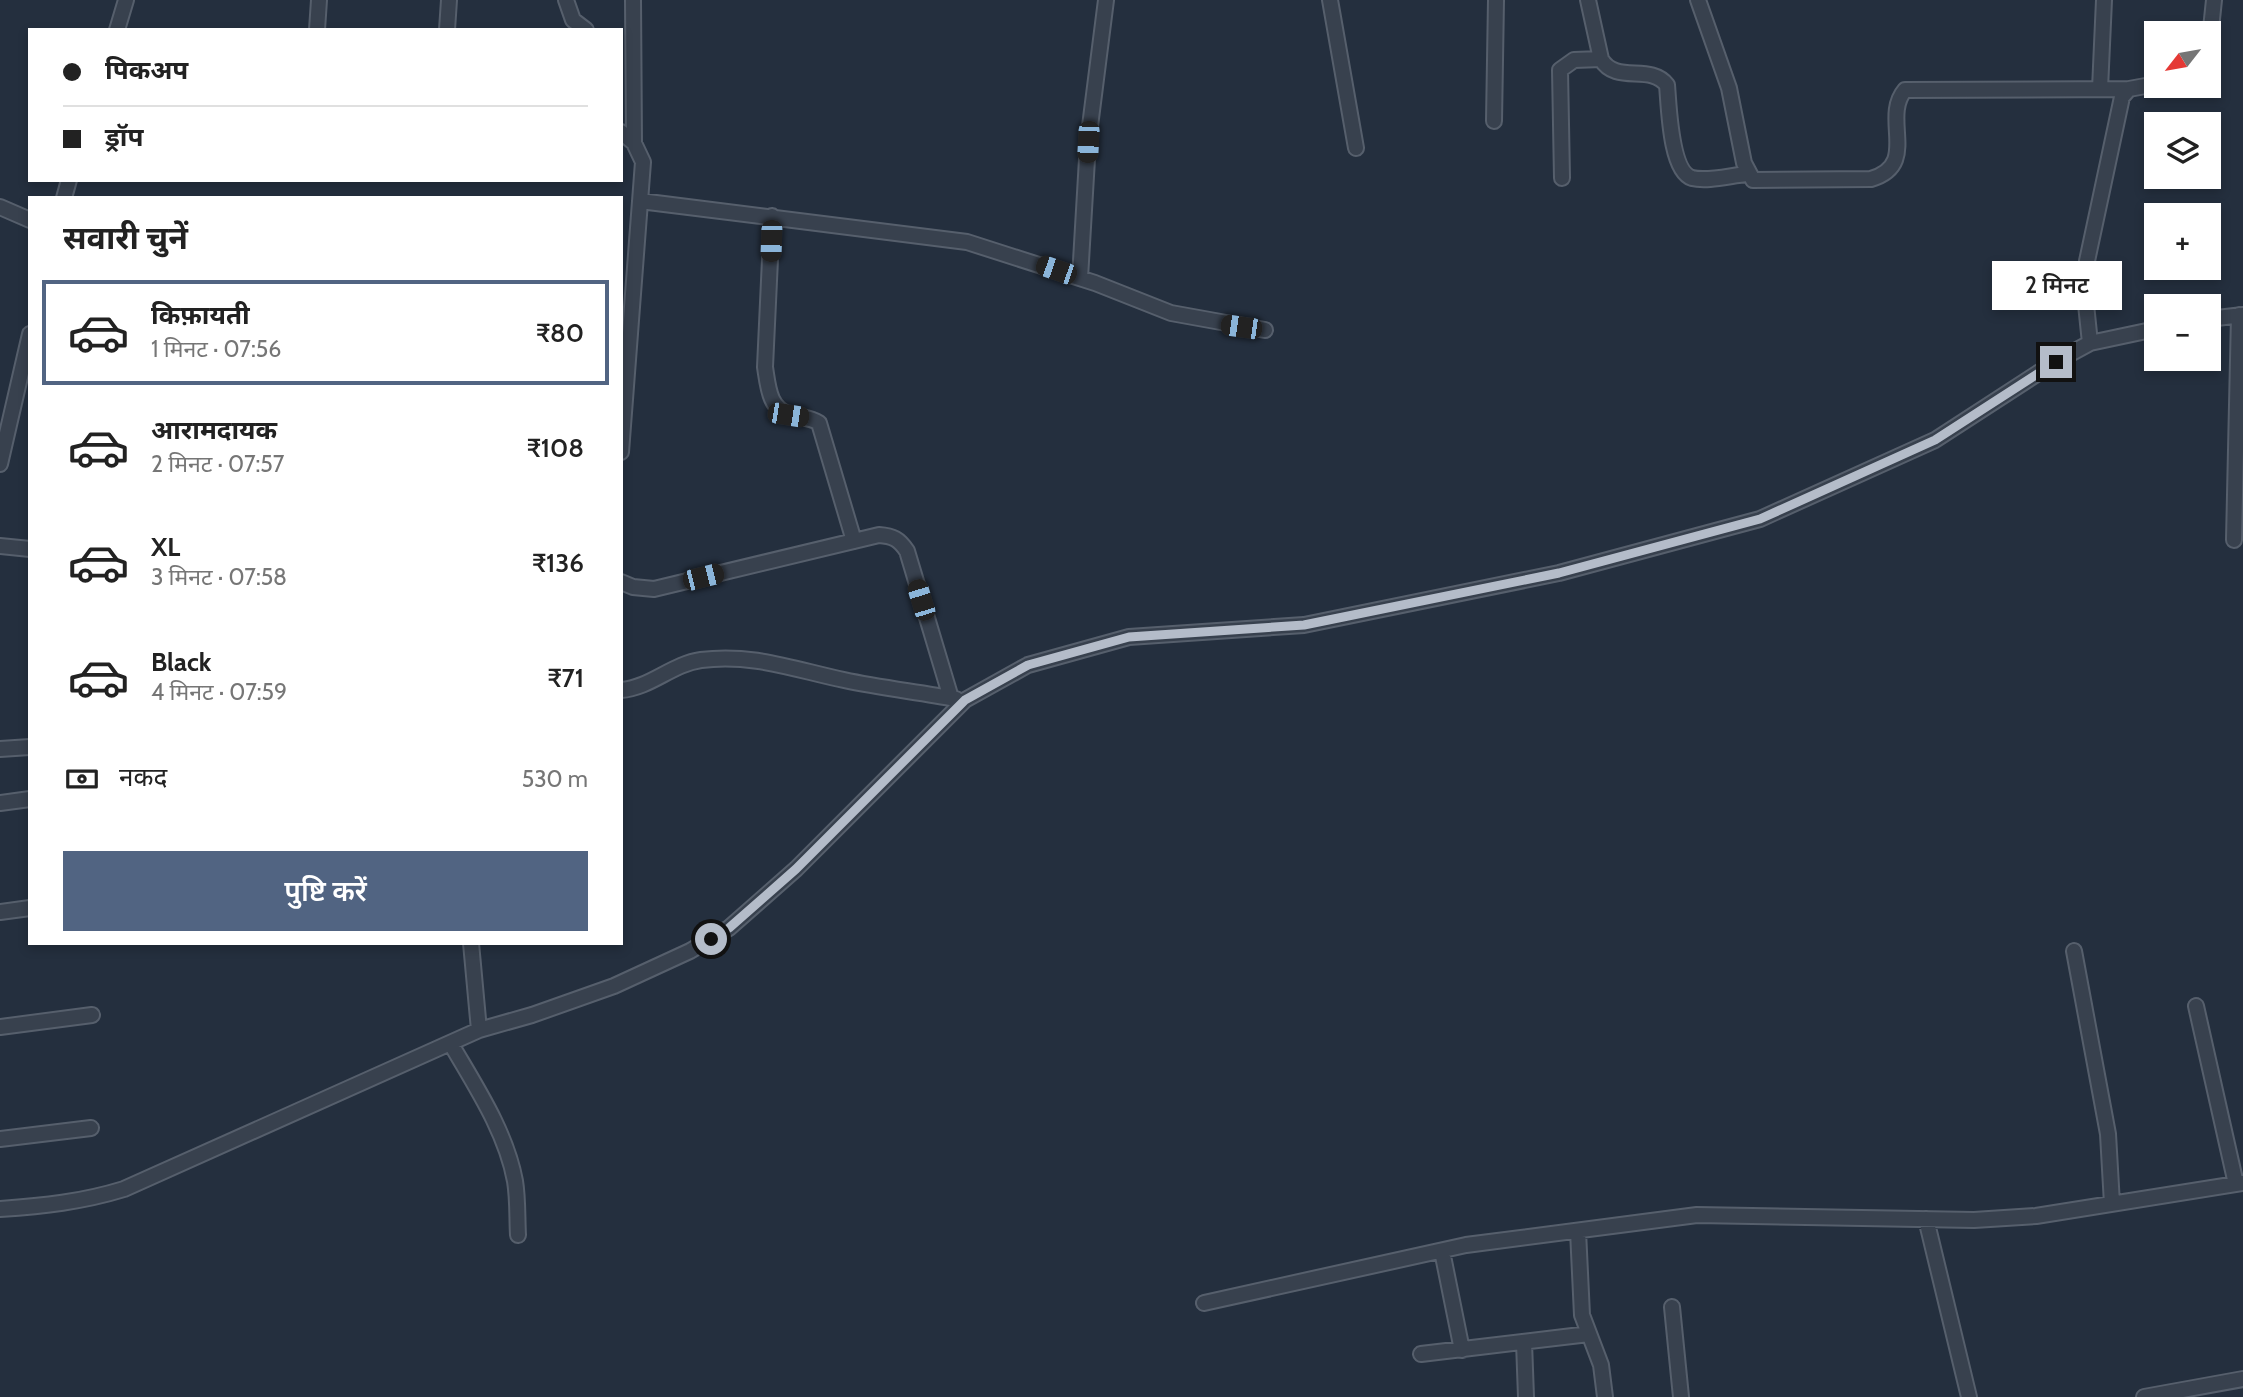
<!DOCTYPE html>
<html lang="hi">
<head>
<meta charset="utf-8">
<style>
	:root { --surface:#fff; --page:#f2f2f2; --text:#222; --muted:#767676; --line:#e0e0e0; --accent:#516482 }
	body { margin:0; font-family:Cabin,"Noto Sans Devanagari",sans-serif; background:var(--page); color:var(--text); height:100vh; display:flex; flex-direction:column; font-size:26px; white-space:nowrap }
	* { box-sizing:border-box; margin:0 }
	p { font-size:23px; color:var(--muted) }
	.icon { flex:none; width:38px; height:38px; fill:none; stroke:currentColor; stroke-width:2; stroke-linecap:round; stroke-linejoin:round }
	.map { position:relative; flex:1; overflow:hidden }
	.details { position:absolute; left:28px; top:196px; width:595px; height:749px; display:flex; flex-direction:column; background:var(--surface); border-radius:0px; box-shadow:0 4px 10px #0003 }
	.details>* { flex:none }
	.hud { position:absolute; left:28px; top:28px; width:595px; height:154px; border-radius:0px; box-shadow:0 4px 10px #0003; display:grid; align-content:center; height:154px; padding:0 35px; background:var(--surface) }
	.needle { width:46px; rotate:239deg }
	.controls { position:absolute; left:2144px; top:21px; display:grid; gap:14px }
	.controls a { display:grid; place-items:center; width:77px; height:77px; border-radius:0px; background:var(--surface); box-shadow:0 4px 10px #0003; font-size:35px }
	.end { position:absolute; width:32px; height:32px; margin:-16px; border:9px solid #b4bcc9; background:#111; box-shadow:0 0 0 4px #111 }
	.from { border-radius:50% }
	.bubble { position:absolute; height:49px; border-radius:0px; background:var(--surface); box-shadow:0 4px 10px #0003; font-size:23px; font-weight:600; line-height:49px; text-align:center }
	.car { position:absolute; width:21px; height:42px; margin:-21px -10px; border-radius:9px; box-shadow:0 0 5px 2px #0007; background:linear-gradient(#222 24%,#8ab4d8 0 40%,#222 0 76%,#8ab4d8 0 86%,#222 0) }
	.hud b { display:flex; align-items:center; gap:24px; height:66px; font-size:26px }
	.hud b+b { border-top:2px solid var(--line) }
	.hud i { width:18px; height:18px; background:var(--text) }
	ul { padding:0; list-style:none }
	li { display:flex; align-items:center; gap:21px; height:105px; margin:0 14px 10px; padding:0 21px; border:4px solid transparent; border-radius:0px }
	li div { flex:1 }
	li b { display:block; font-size:26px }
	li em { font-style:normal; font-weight:600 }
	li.on { border-color:var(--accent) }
	li>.icon { width:63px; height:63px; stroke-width:1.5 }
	h2 { padding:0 35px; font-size:32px; line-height:84px }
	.pay { display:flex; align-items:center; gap:18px; height:77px; padding:0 35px; font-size:26px }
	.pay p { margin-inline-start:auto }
	.cta { display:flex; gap:14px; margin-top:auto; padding:14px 35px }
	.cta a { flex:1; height:80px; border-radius:0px; background:var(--accent); color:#fff; font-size:28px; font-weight:600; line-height:80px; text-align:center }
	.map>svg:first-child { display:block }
</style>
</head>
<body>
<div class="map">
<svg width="2243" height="1397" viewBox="0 0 2243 1397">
	<rect width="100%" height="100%" fill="#242f3e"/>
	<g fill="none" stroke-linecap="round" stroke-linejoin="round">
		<defs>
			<path id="street" d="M566,0L573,20L586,30
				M633,0L634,143
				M1330,0L1356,148
				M1588,0L1601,59C1616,85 1650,63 1667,85C1669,106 1670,171 1692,178C1708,182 1732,175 1748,174
				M1698,0L1729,88L1744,163L1753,180L1871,179C1920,165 1881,118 1905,90L2129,89
				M117,30L126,0
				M317,30L319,0
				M447,30L449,0
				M2208,57L2214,0
				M2100,89L2104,0
				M1494,121L1496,0
				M621,132L634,143L643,162L621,452
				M1562,178L1560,70L1574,60L1601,59
				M64,198L69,180
				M640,201L967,242L1095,283L1171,313L1265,330
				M0,207L30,220
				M772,216L765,367C768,386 769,410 791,415C801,418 810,417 819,423L854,541
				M1080,278L1088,142L1106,0
				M2208,319L2243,315
				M2090,343L2084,285L2087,261L2122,97L2129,89L2156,84
				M0,464L30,334
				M2234,540L2239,315
				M0,546L30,549
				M621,582L633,587L654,589L879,535C893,536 899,539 907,551L951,698
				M621,690C650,688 672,664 701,660C752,653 796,670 844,680C881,688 919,692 956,699
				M0,749L30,747
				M0,803L30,799
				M0,912L30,908
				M471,943L479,1030
				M2074,951L2108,1134L2112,1204
				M2196,1006L2236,1184
				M0,1027L92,1015
				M451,1044C476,1087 506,1132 515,1181C518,1199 517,1218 518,1235
				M0,1139L91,1128
				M0,1209C43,1206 82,1202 124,1189L479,1030L532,1015L614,986L690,951L729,928L796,869L965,700L1028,665L1129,637L1304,625L1559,573L1760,519L1935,440L2055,362L2090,343L2156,329
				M1926,1219L1969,1397
				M1578,1231L1582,1315L1601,1365L1605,1397
				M1442,1251L1462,1350
				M1204,1303L1466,1245L1697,1215L1974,1220L2036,1216L2243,1183
				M1672,1307L1681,1397
				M1524,1342L1526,1397
				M1421,1354L1589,1334
				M2144,1397L2243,1379"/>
		</defs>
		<use href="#street" stroke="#565f6c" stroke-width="18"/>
		<use href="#street" stroke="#38414e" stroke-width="14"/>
	</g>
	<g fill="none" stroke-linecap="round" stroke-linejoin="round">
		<path stroke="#b4bcc9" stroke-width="9" d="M711,939L729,928L796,869L965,700L1028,665L1129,637L1304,625L1559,573L1760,519L1935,440L2056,362"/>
	</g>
</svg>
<div class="controls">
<a><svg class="needle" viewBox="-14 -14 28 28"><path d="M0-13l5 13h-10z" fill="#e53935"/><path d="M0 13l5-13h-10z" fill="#767676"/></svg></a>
<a><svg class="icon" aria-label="layers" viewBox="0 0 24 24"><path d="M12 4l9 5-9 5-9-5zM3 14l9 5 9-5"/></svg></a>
<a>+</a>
<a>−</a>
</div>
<i class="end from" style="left:711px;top:939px"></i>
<i class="end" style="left:2056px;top:362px"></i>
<div class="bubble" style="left:1992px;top:261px;width:130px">2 मिनट</div>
<i class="car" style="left:1088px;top:142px;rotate:183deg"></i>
<i class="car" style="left:771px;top:241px;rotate:182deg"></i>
<i class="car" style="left:1056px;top:270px;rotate:289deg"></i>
<i class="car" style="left:1241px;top:327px;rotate:278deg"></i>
<i class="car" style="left:788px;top:415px;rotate:99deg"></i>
<i class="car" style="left:703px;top:577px;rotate:76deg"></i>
<i class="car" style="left:921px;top:600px;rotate:343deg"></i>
<div class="hud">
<b><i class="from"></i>पिकअप</b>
<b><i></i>ड्रॉप</b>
</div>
<section class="details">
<h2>सवारी चुनें</h2>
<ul>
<li class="on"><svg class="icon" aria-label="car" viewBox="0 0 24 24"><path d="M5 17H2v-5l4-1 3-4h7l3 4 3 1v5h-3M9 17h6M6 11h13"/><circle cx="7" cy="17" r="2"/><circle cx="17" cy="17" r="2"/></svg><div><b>किफ़ायती</b><p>1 मिनट · 07:56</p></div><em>₹80</em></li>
<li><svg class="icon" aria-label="car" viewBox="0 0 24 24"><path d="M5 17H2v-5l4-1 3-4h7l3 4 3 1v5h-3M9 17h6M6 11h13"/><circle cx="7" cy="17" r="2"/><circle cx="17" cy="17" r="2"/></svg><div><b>आरामदायक</b><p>2 मिनट · 07:57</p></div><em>₹108</em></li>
<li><svg class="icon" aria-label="car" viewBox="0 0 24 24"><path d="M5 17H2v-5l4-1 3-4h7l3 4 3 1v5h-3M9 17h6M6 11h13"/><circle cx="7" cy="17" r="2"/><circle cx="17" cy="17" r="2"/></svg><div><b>XL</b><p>3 मिनट · 07:58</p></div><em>₹136</em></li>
<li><svg class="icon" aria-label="car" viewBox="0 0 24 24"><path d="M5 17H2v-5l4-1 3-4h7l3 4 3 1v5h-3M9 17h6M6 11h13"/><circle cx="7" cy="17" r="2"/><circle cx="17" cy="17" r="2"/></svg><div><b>Black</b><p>4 मिनट · 07:59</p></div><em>₹71</em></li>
</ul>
<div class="pay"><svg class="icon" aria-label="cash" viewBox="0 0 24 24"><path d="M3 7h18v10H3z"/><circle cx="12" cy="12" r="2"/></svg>नकद<p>530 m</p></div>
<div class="cta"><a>पुष्टि करें</a></div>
</section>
</div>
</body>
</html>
